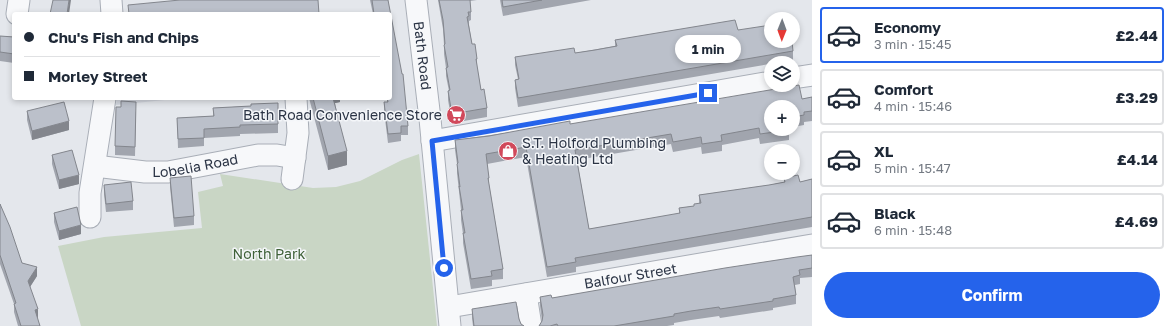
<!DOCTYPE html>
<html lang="en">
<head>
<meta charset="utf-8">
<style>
	:root { --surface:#fff; --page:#f2f2f3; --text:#1f2937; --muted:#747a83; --line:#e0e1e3; --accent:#2563eb }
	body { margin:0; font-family:"Golos Text",sans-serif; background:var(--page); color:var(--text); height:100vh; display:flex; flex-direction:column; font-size:15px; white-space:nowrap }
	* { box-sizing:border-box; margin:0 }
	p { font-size:13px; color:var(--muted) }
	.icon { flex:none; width:22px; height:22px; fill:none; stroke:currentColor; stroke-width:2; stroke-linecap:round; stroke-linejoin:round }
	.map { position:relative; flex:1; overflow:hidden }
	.panel { display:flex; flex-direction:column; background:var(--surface); width:360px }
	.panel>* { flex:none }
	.top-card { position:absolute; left:12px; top:12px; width:380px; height:88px; border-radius:4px; box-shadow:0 2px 6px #0003; display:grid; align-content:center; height:88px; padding:0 12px; background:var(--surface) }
	.needle { width:26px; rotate:181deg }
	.controls { position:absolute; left:764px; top:12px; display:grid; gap:8px }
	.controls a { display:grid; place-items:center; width:36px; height:36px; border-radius:50%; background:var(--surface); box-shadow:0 2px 6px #0003; font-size:20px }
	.end { position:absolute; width:18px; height:18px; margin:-9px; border:5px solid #2563eb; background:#fff; box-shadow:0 0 0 2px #fff }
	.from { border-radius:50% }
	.bubble { position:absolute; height:28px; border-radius:14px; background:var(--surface); box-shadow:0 2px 6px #0003; font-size:13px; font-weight:700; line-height:28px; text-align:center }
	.top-card b { display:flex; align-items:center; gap:14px; height:38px; font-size:15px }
	.top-card b+b { border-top:1px solid var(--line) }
	.top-card i { width:10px; height:10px; background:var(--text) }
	ul { padding:7px 0 0; list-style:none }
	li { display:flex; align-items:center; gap:12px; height:56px; margin:0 8px 6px; padding:0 4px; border:2px solid var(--line); border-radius:4px }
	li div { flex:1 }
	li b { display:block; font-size:15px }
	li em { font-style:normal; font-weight:700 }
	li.on { border-color:var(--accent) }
	li>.icon { width:36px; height:36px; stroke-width:1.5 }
	.button { display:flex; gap:8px; margin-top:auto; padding:8px 12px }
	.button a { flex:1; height:46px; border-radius:24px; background:var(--accent); color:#fff; font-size:16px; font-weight:700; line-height:46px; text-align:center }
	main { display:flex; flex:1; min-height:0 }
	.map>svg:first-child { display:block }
</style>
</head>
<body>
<main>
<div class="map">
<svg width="812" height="326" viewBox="0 0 812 326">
	<rect width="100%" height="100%" fill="#e4e7ec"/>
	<path fill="#d2d6de" d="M117,98H184L116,105Z"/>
	<path fill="#c9d6c5" d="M419,154L437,326H81L58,246L104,237L202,228L198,192L223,186L220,174L313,188L336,187L360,181L402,160Z"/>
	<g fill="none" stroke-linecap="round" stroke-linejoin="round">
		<defs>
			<g id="minor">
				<path d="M111,0L112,14"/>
				<path id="s1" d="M416,0L430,119L450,326"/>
				<path d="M17,14L19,0"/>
				<path d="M793,78L812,75"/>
				<path d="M432,141L771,82"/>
				<path id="s2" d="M95,166L145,172H168L258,155H277L295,158"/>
				<path d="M292,179L298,133L296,98"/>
				<path d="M90,217V193L105,98"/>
				<path d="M526,294L531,326"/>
				<path id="s3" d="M449,307L812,245"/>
			</g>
		</defs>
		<use href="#minor" stroke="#a9aeb7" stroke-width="23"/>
		<use href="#minor" stroke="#f7f8fa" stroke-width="21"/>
	</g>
	<path fill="#a1a5ae" d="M370,0H388L408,126V135H401V141L388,143L384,111V102H387V98H390V14H373Z
		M438,0H477L470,1L471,12V20L469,21V25L472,44L477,59V67L481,90L487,108V117L452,123L448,100V91H449L446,76V68L444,54V45L443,29Z
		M500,0H591L503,16Z
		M738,30L793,51V60L518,107L515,88V80L518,79L515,65V57L575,53L615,46V40Z
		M0,36L14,37V63L0,61Z
		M812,97V121L804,122V125L793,127V107H771L789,129V140L760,144L759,138L722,145V151L702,154L701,147L673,152L671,144L577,160L589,229L679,214V208L694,206L699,204V195L769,185L784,182V178L800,182L812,179V227L576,267V272L547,277L526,157L487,164L489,178V184L503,269V279L492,280V286L471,289L463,243V234L461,220V210L457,173V164L455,150V140L570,124L802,99Z
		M309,98H340V102L335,103L347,165L328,170Z
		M251,106L278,124V133L240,134V136L204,138V146L178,148L177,118L213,116V108Z
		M27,111L69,130L32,140L27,120Z
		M136,111L135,156L115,155V146Z
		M52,155L79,184L59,189L52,164Z
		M170,178L194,216V225L174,227L170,187Z
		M104,185L133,201V210L106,212L104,194Z
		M0,204L22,263L37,276L30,287L38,318H37L40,326H18L14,312V304L0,264Z
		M54,213L81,234L59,240L54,222Z
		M812,255V277L800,278V284L795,285L796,295V304L773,308V310L720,318L719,316L691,320L674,323V325L667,326H539L542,321L540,306V297L552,298Z
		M472,309L519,319L521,324L524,326H473L472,318Z"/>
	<path fill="#83868d" d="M69,0H71L69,14H67Z
		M331,98H340V102L331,104Z
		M69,121V130L32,140V131Z
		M347,151V165L328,170V156Z
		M79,175V184L59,189V180Z
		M81,225V234L59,240V231Z
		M37,267V276L28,290V281Z
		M38,309V318L35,319V310Z"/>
	<path fill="#bbc0ca" stroke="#83868d" d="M53,0H69L67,14H50Z
		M180,0H318L319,14H129L128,5Z
		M372,0H388L402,74H403L408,126H401V133L388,134L384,102H388L387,98H390V14H374Z
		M439,0H470L471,12H468L469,16L467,17L472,44H475L477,59H476L481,90L484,89L487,108L452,114L448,91L450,90L446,68L448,67L444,45L445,44L443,20Z
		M502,0H542L503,7Z
		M735,20L738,30L771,25V41H792L793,51L518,98L515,80L519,79L515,57L574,48L575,53L595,50L617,46L615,40Z
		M0,36L14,37V54L0,52Z
		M799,85L802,99L812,97V111L804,112V115L793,117V107H771V129H789V130L760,134L759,128L721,135L722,141L702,144L701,137L673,142L671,134L575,150L589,229L680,213L679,208L694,206V204L701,203L699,195L769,185L785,182L784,178L798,175L800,182L812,179V217L575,258L576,262L547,267L526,147L486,154L489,178H488L503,269L491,271L492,276L471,279L463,233H465L461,210H463L459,186L460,187L457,164L458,163L455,140L489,136L570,121V124Z
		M313,98H333L347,151L328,156Z
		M121,101L136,102L135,147L115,146L116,107H121Z
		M64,102L69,121L32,131L27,111Z
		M278,103V124L240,125V127L204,129V138L178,139L177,118L214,116L213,108L251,106V104Z
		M72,150L79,175L59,180L52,155Z
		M191,176L194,216L174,218L170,178Z
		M131,182L133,201L106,204L104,185Z
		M0,204L10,227L22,263L37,267L28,281L38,309L35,310L40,326H21L14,304L16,303L0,255Z
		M77,207L81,225L59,231L54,213Z
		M812,255V268L799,270L800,275L793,277L796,295L773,299V301L720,309L719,307L691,311L674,314V316L614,326H558L557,324L550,326H539L542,321L543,315L540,297L551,295L552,298L725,268L797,257Z
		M516,302L519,319L521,324L524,326H474L472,309Z"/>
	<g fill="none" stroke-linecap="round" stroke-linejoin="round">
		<path stroke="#2563eb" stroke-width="5" d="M444,268L432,141L708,93"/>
	</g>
	<defs>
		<symbol id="supermarket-disc" viewBox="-11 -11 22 22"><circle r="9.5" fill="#d1495b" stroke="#f4f6f9"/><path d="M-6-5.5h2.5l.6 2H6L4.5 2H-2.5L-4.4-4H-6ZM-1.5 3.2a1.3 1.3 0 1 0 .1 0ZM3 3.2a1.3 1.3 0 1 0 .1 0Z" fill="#fff"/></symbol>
		<symbol id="shop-disc" viewBox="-11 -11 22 22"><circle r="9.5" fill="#d1495b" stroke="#f4f6f9"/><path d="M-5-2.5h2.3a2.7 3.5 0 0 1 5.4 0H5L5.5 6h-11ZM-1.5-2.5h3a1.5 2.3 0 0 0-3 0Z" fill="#fff"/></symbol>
	</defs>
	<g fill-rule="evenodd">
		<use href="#supermarket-disc" x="445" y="104" width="22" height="22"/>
		<use href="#shop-disc" x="497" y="140" width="22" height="22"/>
	</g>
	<g text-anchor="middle" stroke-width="3" stroke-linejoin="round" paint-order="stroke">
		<g font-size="14" fill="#2b3445" stroke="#f4f6f9">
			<text dy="5" stroke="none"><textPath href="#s1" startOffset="56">Bath Road</textPath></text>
			<text dy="5" stroke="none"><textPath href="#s2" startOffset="101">Lobelia Road</textPath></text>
			<text dy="5" stroke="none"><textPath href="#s3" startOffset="184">Balfour Street</textPath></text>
		</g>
		<g font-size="14" fill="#2b3445" stroke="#f4f6f9" text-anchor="end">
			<text x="442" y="120">Bath Road Convenience Store</text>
			<text x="522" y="148" text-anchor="start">S.T. Holford Plumbing<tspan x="522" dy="16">&amp; Heating Ltd</tspan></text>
		</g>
		<g font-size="14" fill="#3f6138" stroke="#f4f6f9">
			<text x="269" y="259">North Park</text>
		</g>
	</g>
</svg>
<div class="controls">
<a><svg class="needle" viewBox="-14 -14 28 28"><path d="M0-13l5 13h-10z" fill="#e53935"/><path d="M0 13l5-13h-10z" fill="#747a83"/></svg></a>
<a><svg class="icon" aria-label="layers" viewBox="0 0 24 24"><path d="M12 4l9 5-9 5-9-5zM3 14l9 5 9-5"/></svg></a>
<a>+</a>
<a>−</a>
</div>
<i class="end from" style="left:444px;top:268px"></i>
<i class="end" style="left:708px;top:93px"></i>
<div class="bubble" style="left:675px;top:35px;width:66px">1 min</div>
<div class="top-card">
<b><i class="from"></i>Chu's Fish and Chips</b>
<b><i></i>Morley Street</b>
</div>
</div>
<section class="panel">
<ul>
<li class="on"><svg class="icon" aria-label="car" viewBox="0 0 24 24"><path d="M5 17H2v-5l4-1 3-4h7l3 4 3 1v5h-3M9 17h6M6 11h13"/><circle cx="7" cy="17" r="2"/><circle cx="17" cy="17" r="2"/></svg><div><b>Economy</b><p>3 min · 15:45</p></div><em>£2.44</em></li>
<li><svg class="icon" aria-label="car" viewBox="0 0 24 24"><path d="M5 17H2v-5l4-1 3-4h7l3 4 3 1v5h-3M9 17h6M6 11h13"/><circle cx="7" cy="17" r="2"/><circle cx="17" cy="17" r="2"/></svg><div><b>Comfort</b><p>4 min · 15:46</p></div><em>£3.29</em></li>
<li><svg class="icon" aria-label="car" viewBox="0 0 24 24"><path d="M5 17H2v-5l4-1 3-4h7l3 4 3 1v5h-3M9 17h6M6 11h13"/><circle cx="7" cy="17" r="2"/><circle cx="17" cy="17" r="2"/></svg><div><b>XL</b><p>5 min · 15:47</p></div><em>£4.14</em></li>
<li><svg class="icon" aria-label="car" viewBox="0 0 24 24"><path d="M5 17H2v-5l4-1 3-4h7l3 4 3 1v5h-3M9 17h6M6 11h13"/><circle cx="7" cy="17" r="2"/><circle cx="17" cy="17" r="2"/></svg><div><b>Black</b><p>6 min · 15:48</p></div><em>£4.69</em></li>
</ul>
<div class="button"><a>Confirm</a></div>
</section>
</main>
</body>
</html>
